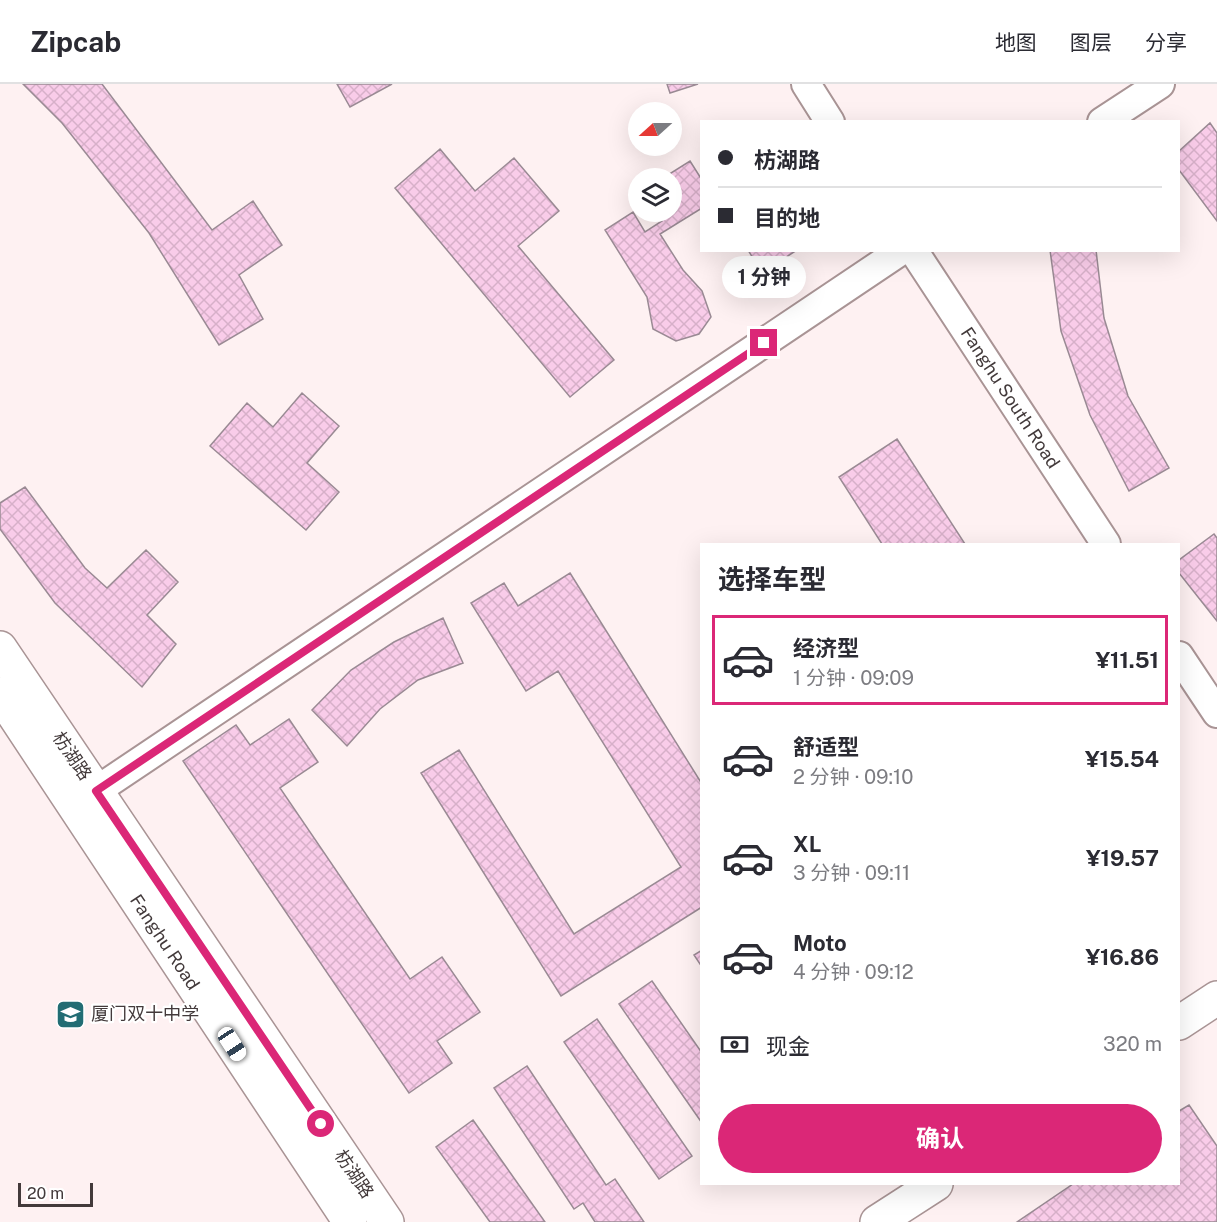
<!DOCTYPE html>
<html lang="zh">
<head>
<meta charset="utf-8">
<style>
	:root { --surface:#fff; --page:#f2f2f3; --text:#2b2b33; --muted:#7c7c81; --line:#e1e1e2; --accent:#db2777 }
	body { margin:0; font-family:"Public Sans","Noto Sans SC",sans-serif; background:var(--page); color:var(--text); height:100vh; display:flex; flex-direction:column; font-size:22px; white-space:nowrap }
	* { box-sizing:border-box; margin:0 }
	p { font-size:20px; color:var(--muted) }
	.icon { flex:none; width:33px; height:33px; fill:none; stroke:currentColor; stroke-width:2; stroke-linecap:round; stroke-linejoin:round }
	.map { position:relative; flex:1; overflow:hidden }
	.details { position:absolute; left:700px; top:459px; width:480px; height:642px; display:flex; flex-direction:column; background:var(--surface); border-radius:0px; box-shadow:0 6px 24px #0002 }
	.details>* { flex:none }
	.banner { position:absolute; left:700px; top:36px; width:480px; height:132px; border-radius:0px; box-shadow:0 6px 24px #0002; display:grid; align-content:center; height:132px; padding:0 18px; background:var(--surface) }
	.needle { width:39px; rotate:249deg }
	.buttons { position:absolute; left:628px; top:18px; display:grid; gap:12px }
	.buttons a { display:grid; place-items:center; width:54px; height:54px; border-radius:50%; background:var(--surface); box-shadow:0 6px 24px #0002; font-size:30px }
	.scale { position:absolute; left:18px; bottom:15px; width:75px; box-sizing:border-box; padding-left:6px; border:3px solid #433a3b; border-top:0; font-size:16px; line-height:21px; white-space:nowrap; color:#433a3b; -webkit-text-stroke:4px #fff; paint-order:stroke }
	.end { position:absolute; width:27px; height:27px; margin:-14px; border:8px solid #db2777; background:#fff; box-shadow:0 0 0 3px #fff }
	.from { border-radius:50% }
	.bubble { position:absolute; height:42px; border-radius:21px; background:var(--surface); box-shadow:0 6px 24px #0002; font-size:20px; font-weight:700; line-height:42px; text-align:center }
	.car { position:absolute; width:18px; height:36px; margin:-18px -9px; border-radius:8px; box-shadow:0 0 4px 2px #0007; background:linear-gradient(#fff 24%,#345 0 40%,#fff 0 76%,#345 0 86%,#fff 0) }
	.banner b { display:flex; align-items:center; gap:21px; height:57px; font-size:22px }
	.banner b+b { border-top:2px solid var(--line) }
	.banner i { width:15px; height:15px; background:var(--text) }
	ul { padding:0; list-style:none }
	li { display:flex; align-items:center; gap:18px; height:90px; margin:0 12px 9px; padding:0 6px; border:3px solid transparent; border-radius:0px }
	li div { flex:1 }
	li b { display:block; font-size:22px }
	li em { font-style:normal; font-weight:700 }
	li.on { border-color:var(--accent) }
	li>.icon { width:54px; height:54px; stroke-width:1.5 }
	h2 { padding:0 18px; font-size:27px; line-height:72px }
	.pay { display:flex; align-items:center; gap:15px; height:66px; padding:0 18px; font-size:22px }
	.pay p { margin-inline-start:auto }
	.primary-button { display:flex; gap:12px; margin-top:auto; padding:12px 18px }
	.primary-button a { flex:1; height:69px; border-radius:36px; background:var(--accent); color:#fff; font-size:24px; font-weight:700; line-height:69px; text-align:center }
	header { display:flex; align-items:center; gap:36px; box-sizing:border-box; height:84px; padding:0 30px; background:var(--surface); border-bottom:2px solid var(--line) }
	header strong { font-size:28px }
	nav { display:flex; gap:33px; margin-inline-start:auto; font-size:21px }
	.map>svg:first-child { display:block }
</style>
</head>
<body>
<header>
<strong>Zipcab</strong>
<nav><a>地图</a><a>图层</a><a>分享</a></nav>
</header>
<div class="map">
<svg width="1217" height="1138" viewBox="0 0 1217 1138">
	<defs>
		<pattern id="building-cross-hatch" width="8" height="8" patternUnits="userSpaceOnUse" patternTransform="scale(1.5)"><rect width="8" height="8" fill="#f9cce9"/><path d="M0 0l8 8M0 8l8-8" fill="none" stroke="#d7b0c9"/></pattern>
	</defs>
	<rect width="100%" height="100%" fill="#fef1f2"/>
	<path fill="url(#building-cross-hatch)" stroke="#9a8a94" stroke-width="1.5" d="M23,0H102L212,146L253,117L282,161L239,191L263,235L219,261L149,149L62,39Z
		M337,0H392L350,23Z
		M667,0H698L670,9Z
		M1210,39L1217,49V137L1179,86V67Z
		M440,65L475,107L514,74L559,127L518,162L614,276L570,313L395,104Z
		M690,77L702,96V124L660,150L683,186L702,207L711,233L699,250L676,257L653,245L647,213L605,146L633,128L645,148L662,137L657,128H672V94H663Z
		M748,166H797L762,189Z
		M1050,166H1096L1104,234L1128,312L1169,384L1129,407L1090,331L1061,247Z
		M302,309L339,342L307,379L339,408L306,446L210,362L247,319L273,343Z
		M897,355L965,460H882L839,393Z
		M25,403L85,484L107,504L146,466L178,498L147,531L176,560L142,603L55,519L0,445V419Z
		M1214,450L1217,454V537L1179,489V476Z
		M570,489L702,700V823L561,912L421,689L459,666L574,850L681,783L558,587L526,607L471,519L504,499L518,522Z
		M443,534L463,579L418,596L380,625L347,662L312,626L351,586L394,558Z
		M289,635L318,678L280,704L410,895L442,873L480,928L437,957L452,979L409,1009L183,677L236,641L250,661Z
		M702,866V883L694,871Z
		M652,897L702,969V1039L619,920Z
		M597,935L692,1072L659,1095L564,958Z
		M527,982L606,1101L615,1095L644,1138H595L583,1119L574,1125L494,1004Z
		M1189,1021L1217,1062V1138H1017L1073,1100H1179V1027Z
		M473,1036L545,1138H490L436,1063Z"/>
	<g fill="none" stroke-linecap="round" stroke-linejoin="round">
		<defs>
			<g id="street">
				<path d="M806,0L830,38"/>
				<path d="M1102,38L1160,0"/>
				<path id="s1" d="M913,166L1106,460"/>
				<path d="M1179,572L1217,629"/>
				<path d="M78,719L902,166"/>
			</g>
			<g id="secondary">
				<path d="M0,564L387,1138"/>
				<path id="s2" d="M0,610L350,1138"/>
				<path d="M1179,939L1217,914"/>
				<path d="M877,1138L936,1100"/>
			</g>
		</defs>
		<use href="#street" stroke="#a99495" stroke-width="32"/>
		<use href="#secondary" stroke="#a99495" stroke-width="36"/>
		<use href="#street" stroke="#fff" stroke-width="28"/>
		<use href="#secondary" stroke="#fff" stroke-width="33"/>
	</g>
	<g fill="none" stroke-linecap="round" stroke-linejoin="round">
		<path stroke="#db2777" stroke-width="8" d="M321,1040L96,707L764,259"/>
	</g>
	<defs>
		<symbol id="school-square" viewBox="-11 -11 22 22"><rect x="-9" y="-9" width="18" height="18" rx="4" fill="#226d74" stroke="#fff"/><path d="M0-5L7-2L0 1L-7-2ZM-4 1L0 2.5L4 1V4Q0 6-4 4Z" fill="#fff"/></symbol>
	</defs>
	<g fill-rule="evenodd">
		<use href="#school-square" x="54" y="914" width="33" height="33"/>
	</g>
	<g text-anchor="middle" stroke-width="4.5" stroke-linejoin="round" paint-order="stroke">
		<g font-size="18" fill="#433a3b" stroke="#fff">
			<text dy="6" stroke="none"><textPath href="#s1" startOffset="177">Fanghu South Road</textPath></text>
			<text transform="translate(72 672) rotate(56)" y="6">枋湖路</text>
			<text dy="6" stroke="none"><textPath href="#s2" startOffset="298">Fanghu Road</textPath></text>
			<text transform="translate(354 1090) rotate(56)" y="6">枋湖路</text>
		</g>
		<g font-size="18" fill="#433a3b" stroke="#fff" text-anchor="start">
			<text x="91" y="936">厦门双十中学</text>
		</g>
	</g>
</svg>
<div class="buttons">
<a><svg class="needle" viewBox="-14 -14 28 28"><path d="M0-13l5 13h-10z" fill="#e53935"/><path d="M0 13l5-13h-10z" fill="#7c7c81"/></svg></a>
<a><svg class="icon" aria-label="layers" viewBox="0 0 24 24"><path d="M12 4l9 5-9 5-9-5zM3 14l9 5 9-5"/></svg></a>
</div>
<div class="scale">20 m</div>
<i class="end from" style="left:321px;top:1040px"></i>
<i class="end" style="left:764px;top:259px"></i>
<div class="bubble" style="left:722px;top:172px;width:84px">1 分钟</div>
<i class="car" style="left:232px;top:960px;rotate:147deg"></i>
<div class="banner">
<b><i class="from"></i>枋湖路</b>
<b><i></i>目的地</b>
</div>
<section class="details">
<h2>选择车型</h2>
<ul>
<li class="on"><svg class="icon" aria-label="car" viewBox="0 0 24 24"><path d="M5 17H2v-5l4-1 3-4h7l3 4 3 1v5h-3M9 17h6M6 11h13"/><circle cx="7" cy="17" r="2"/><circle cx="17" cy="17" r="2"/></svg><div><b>经济型</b><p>1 分钟 · 09:09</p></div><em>¥11.51</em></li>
<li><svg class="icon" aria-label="car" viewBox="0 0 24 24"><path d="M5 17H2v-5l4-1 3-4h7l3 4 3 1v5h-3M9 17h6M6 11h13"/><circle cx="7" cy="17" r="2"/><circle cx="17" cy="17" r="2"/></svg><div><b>舒适型</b><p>2 分钟 · 09:10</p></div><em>¥15.54</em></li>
<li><svg class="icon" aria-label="car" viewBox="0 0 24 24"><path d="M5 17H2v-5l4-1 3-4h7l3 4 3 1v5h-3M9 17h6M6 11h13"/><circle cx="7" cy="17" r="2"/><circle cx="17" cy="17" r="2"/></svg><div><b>XL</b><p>3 分钟 · 09:11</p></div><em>¥19.57</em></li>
<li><svg class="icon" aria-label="car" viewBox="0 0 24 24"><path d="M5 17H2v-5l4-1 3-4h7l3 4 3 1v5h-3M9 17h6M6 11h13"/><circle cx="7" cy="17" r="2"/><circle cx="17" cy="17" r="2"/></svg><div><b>Moto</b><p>4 分钟 · 09:12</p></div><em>¥16.86</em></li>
</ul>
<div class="pay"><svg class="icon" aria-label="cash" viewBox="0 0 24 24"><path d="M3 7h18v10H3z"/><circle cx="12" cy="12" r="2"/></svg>现金<p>320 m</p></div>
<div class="primary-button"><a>确认</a></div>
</section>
</div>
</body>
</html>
